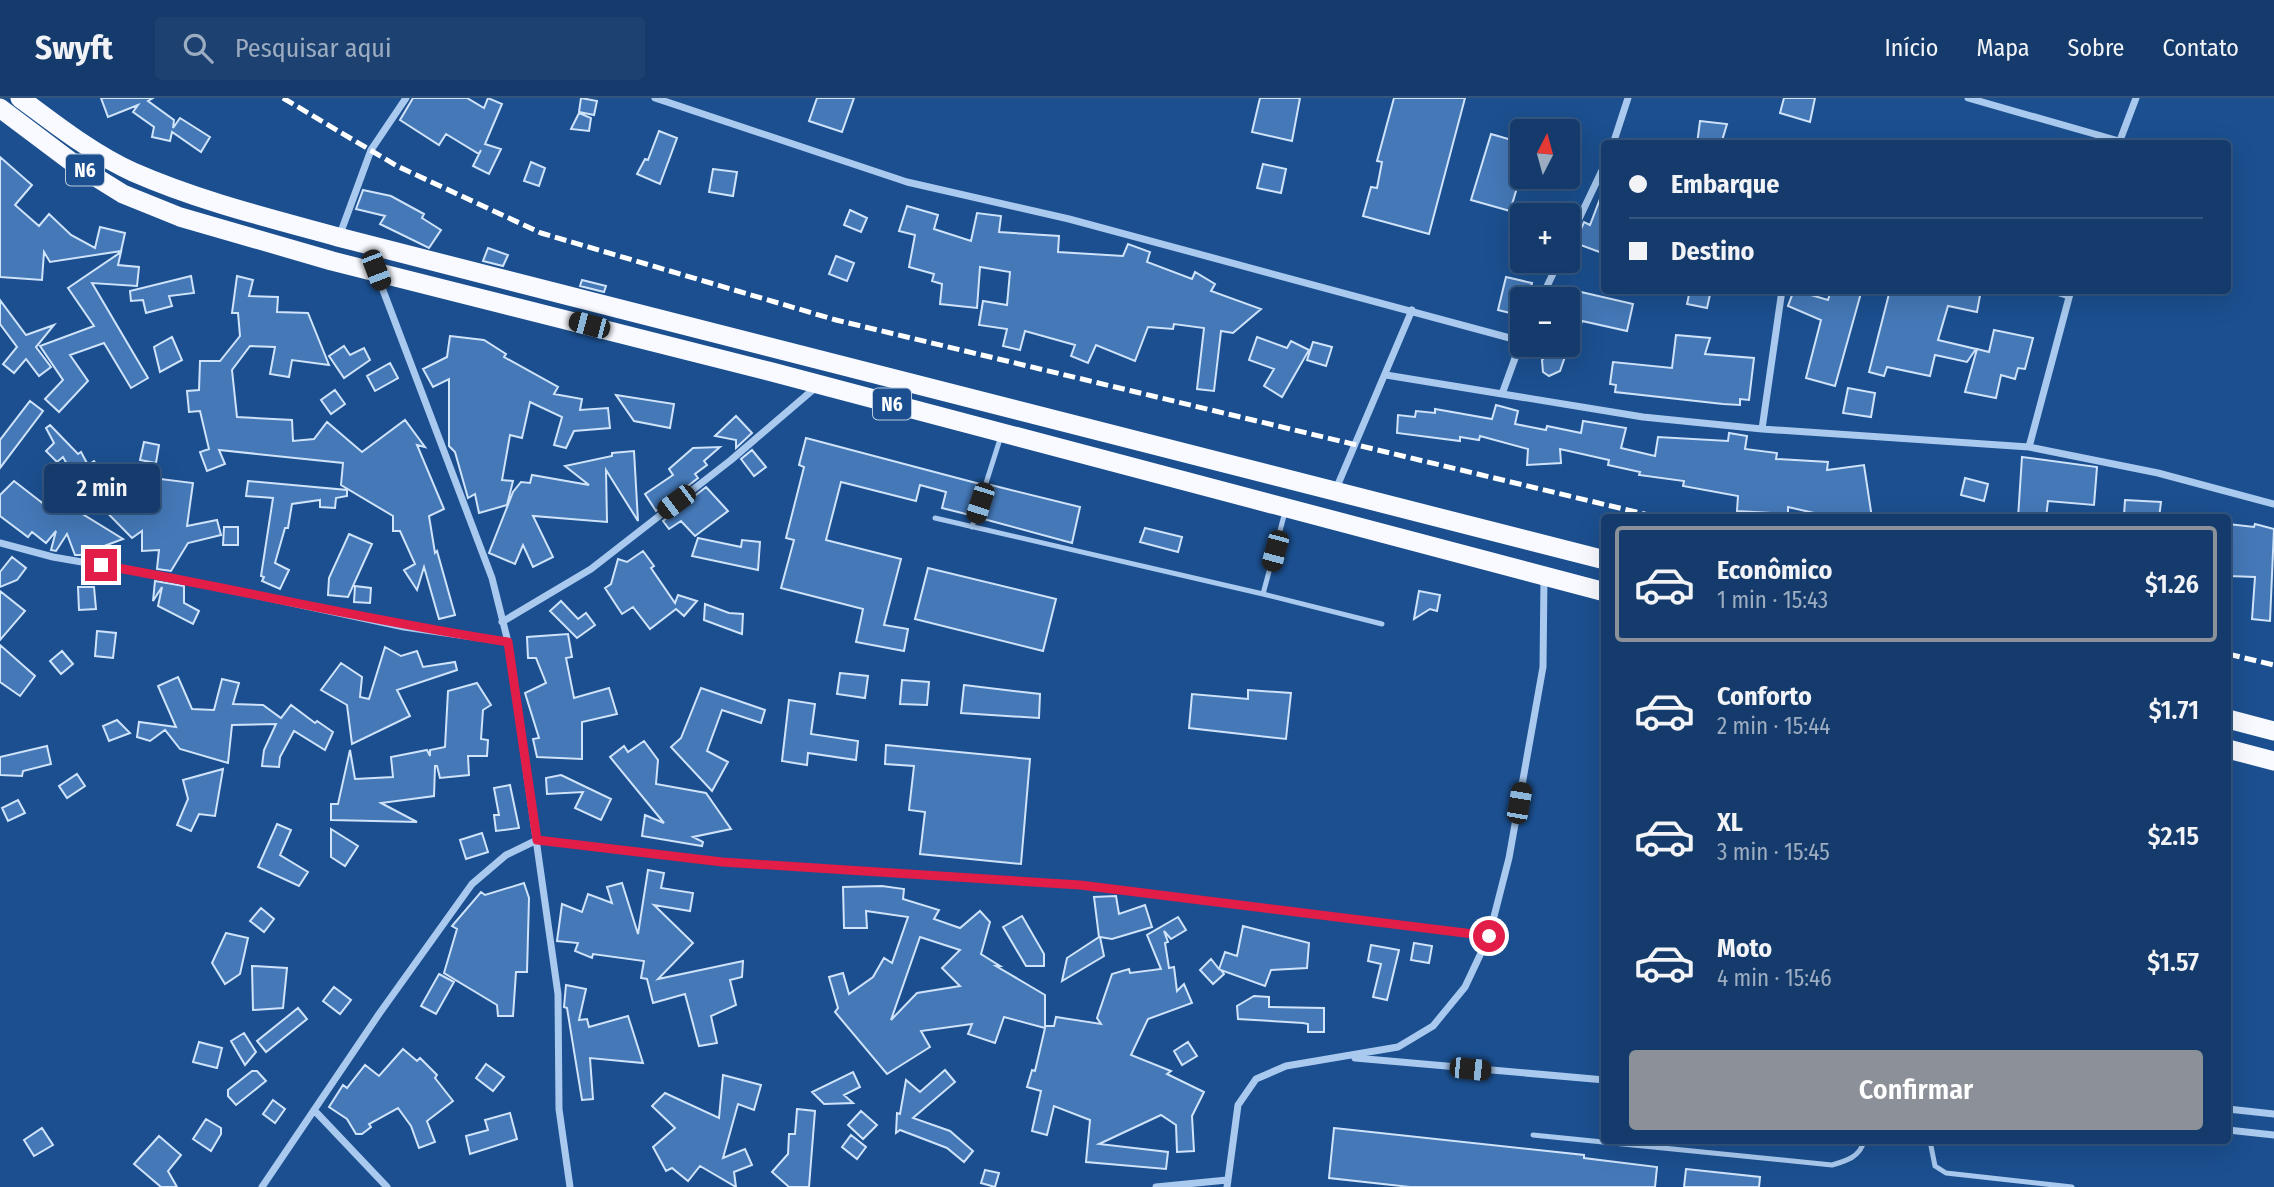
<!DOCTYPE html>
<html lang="pt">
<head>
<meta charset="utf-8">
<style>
	:root { --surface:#143b6b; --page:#1d4271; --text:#f1f3f6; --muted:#9dadc1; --line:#33557e; --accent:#8c9099 }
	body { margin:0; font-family:"Fira Sans Condensed",sans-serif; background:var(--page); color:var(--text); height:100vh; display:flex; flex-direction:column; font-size:26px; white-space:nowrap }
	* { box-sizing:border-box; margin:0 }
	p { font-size:23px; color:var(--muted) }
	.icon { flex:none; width:38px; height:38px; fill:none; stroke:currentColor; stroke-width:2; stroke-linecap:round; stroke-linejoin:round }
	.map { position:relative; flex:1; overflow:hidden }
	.side { position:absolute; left:1601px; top:416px; width:630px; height:630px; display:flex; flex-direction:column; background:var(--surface); border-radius:7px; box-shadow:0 7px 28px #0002,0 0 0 2px var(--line) }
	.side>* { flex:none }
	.hud { position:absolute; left:1601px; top:42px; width:630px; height:154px; border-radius:7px; box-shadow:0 7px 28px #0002,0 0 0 2px var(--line); display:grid; align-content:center; height:154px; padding:0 28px; background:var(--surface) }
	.needle { width:46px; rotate:6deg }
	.controls { position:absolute; left:1510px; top:21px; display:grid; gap:14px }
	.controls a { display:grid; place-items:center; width:70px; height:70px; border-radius:7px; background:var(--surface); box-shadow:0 7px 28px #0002,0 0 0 2px var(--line); font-size:35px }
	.end { position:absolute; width:32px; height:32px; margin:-16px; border:9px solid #e11d48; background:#fff; box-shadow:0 0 0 4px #fff }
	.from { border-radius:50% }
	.bubble { position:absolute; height:49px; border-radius:7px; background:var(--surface); box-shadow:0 7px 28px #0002,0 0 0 2px var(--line); font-size:23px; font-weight:600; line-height:49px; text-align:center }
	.car { position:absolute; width:21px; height:42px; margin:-21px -10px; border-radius:9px; box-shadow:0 0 5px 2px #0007; background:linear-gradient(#222 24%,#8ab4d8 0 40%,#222 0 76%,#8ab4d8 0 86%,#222 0) }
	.hud b { display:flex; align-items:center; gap:24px; height:66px; font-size:26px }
	.hud b+b { border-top:2px solid var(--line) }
	.hud i { width:18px; height:18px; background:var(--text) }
	ul { padding:12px 0 0; list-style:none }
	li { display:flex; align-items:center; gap:21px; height:116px; margin:0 14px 10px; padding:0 14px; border:4px solid transparent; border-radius:7px }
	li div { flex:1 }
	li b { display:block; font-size:26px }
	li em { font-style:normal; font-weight:600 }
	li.selected { border-color:var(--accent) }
	li>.icon { width:63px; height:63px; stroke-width:1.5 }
	.button { display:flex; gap:14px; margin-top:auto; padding:14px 28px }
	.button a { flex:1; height:80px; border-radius:7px; background:var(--accent); color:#fff; font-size:28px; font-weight:600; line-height:80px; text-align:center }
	header { display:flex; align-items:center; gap:42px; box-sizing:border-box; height:98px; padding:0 35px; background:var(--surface); border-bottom:2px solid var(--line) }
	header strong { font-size:33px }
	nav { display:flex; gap:38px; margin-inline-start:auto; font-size:24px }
	.search { width:490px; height:63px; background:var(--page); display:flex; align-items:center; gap:18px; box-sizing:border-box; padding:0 24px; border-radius:7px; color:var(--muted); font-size:26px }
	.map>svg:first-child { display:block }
</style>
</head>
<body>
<header>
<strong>Swyft</strong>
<div class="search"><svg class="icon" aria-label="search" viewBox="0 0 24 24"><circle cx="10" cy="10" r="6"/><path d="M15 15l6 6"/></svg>Pesquisar aqui</div>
<nav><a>Início</a><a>Mapa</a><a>Sobre</a><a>Contato</a></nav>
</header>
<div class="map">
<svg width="2274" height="1089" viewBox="0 0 2274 1089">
	<rect width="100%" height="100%" fill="#1b4f8f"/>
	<path fill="#4478b7" stroke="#cfe3fa" stroke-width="2" fill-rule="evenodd" d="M101,0H153L148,3L174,22L173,30L180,20L210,39L201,54L172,34L170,43L152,39L154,29L133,14L138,7L108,19Z
		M413,0H467L484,10L488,0L502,6L485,46L501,51L489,76L473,68L481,52L479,56L446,36L439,47L400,22Z
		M581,0L597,3L594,17L579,14Z
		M817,0H854L842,34L809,23Z
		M1260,0H1300L1292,43L1252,34Z
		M1394,0H1465L1429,136L1363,118L1371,89L1377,90L1382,64L1377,63Z
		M1784,0H1815L1810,24L1780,15Z
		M579,15L591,20L589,33L571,31Z
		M1700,23L1727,26L1721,46H1697Z
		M659,33L677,40L660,86L637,76L645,61L648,62Z
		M1491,36L1522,45V73L1510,113L1471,102Z
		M0,59L32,87L15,107L39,128L49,116L71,137L95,150L100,129L125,135L121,153L50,164L44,154L42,182L0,179Z
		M531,64L545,70L539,88L524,83Z
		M1263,66L1286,71L1281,95L1257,90Z
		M713,71L737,74L733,98L709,94Z
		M363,92L391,98L424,116L422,120L441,132L429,150L380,126L385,118L356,111Z
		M1603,93H1605V156L1575,145L1584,124L1590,127Z
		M907,108L938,117L934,131L971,143L977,115L1001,118L999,134L1059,138L1058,154L1123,158L1128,146L1150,154L1147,164L1192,181L1195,174L1215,186L1211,193L1261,211L1233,235L1221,233L1214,293L1197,291L1204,230L1174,226L1173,231L1148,229L1135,263L1096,247L1088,265L1071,258L1075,247L1025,233L1020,252L1003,248L1007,231L979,227L983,203L1007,207L1010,174L980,169L977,210L940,206L942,186L932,183L934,176L909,169L915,137L899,133Z
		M850,112L867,120L861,134L844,127Z
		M488,150L508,157L503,168L483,163Z
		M121,154L118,167L139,169L137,188L92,185L148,280L131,290L104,245L70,257L88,283L59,314L45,301L63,282L40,248L94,228L68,190Z
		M836,158L854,165L847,183L829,176Z
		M191,178L194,195L169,198L172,208L146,215L143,202L131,203L130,193Z
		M237,178L253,182L249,198L278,199L277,214L308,215L329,267L292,262L289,279L270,276L275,249L250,248L232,272L237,319L292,322L293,343L314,341L327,324L362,354L405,322L425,349L417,347L444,411L429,418L435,455L437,453L455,517L439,521L424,469L417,492L404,472L415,466L400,433H393V418L341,387L343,365L219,352L225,366L207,373L200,354L209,351L200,313L189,314L187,293L199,292L200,263H220L240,238L238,215H232Z
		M1506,179L1532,185L1527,201H1522V218L1498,212Z
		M582,182L606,188L604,194L580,188Z
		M1568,191L1633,206L1627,233L1582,223L1572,258L1568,257V250L1560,273L1549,278L1543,274L1542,262L1555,247H1568Z
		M1690,192H1711L1707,210L1687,206Z
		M1794,192L1828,202L1831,192L1861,195L1835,288L1806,280L1821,222L1788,208Z
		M1890,192H1981L1977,214L1948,208L1938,242L1976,251L1967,264L1935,257L1930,278L1887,269L1884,278L1869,274Z
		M0,202L26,237L54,227L36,249L51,269L39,278L26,261L14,275L3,266L17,249L0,226Z
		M1994,232L2033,240L2025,271L2018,270L2015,281L2001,277L1996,300L1965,294L1977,251L1989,254Z
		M1676,237L1710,240L1705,256L1754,260L1749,302L1740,301V307L1723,306L1615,294L1616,287L1610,286L1613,264L1672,270Z
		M450,238L484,242L506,256L504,259L558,289L554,296L582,301L580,312L608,310L610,330L574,333L566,350L554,347L562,319L530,304L522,340L510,337L502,382L513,383L507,407L479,415L475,396L468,400L455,354L449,348V281L433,289L423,271L447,259Z
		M172,239L182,262L160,274L154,249Z
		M1257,239L1287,250L1291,243L1309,252L1282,299L1264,288L1274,271L1249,262Z
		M1313,244L1332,249L1326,268L1307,262Z
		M344,248L350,257L364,250L370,262L344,280L329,258Z
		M390,265L398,280L375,293L367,278Z
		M1848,290L1875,295L1871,319L1843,315Z
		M335,292L345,306L331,316L321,302Z
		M616,297L674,306L670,330L634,323Z
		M30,303L43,313L0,370V342Z
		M1496,307L1518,313L1515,326L1546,332L1547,328L1581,335L1583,323L1626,330L1621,350L1655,358L1658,339L1728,343L1729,335L1747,338L1745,351L1777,355L1776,361L1828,364L1827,372L1864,367L1872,420H1836L1788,409V416L1737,413L1738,398L1683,388L1684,383L1639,377L1640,374L1608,367L1609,362L1560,351L1561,365L1527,367L1528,351L1480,338L1479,342L1460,339V343L1397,335L1398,317L1415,319L1416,313L1435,315V311L1492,321Z
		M736,318L752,335L736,350V342L715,338Z
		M50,327L78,356L81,354L88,367L94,363L101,373H115L114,410L146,411L153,380L193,385L187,428L217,422L221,437L188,445L171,473L157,471L159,452L142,453V433L132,440L77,384L63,359L57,364L46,353L54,345L46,330Z
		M806,340L980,386L970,417L942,410L946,394L920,387L916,403L841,384L826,442L901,461L884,527L908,531L904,553L856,544L863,511L781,490L794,442L786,440L804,369L799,367Z
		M144,344L159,347L156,365L140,362Z
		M720,349L704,363L707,367L695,376L698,380L656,413L645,396L673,377L669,371L693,350Z
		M752,352L766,369L754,378L741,361Z
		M634,353L638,423L606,372L607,424L533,418L553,459L533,469L523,447L515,466L489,455L513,394L521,384L530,385L532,377L589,387L565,368L612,358V355Z
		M2022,359L2097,369L2094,407L2048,403L2046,420H2018Z
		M1965,380L1988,386L1984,403L1961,397Z
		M14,383L54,414L63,404L123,441L80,457H75L67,436L56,453L51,452L56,433L46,445L32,434L28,439L0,418V397Z
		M248,383L347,392V398L336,400L335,410L320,409V402L292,406L288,430H285L275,465L289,472L280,491L262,483L264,479L261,478L273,400L246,398Z
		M991,387L1080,409L1072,445L980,420Z
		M706,389L728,413L695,438L681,423L669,431L663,423Z
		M2125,402L2161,404L2159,420L2124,418Z
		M2228,426L2254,429L2255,426L2274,431L2270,523L2252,521L2255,479L2229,478Z
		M224,429H238V447H223Z
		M1145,430L1182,439L1178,454L1140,444Z
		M349,436L372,446L348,499L328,497L329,480Z
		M698,440L741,449L742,442L760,444L758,472L692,458Z
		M643,453L654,468L651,470L675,505L678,497L697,503L684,518L676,511L650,531L633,509L622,516L605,490L611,486L618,461L627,464Z
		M12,459L26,470L17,482L0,489V474Z
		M928,470L1056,501L1043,553L915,521Z
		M155,483L184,488V505L199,513L193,526L158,508L162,489L153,503Z
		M355,488L371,490L370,505L354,504Z
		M78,489H94L96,511L79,512Z
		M0,493L25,513L0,542Z
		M1419,493L1440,497L1437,513L1430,511L1414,521Z
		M561,503L578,521L586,515L595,527L577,540L550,513Z
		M705,506L729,515L743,516L742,536L704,522Z
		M97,533L116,535L113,560L95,558Z
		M568,536L572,559L566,560L574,600L609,590L617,616L582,624V661L537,659L533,641L539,640L525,595L546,585L536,560H528L527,539Z
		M0,547L35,578L20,598L0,584Z
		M385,549L401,558L417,553L423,569L455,564L457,572L397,592L410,618L352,646L347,607L321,592L341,565L362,579L360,599L369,601Z
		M62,553L73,566L61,576L50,563Z
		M840,575L868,578L865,600L837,596Z
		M178,579L192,611L214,612L222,581L239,585L233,606L263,607L281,620L291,607L315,625L317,623L333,634L325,652L294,633L280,659L279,669L262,668L264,652L276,626L232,627L228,665L180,651L165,632L150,643L137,639L139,624L176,629L158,588Z
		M902,582L929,584L927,607L900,606Z
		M477,585L491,607L483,612L481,641L488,642L487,658H468L469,677L440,680L437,668H435L434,698L381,705L417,724L331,722V706H338L350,652L355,681L393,679L391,659L427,652L430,658V652L445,649L448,593Z
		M964,587L1040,596L1039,620L961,615Z
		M701,590L765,612L761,625L722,612L707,653L728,664L712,693L671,649L681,640Z
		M1248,592L1291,595L1286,641L1189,630L1192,596L1248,601Z
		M789,602L815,606L811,636L858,643L856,662L808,655L807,667L782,663Z
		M117,622L130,635L109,643L103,628Z
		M644,643L658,662L656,686L706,695L731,731L693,739L703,744L702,748L642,738L645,717L664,725L610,659L624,648L628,654Z
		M886,647L1030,661L1021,766L920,756L925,714L909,712L914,668L885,666Z
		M47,648L51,666L23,673L22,678L0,677V659Z
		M223,671L215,718L199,716L191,733L177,727L188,701L183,682Z
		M77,676L85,688L67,700L59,688Z
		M561,677L611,701L601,722L575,710L583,694L547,696L546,680Z
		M510,687L519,730L496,733L494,717H499L494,690Z
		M18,702L25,715L8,723L2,710Z
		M277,726L291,732L280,757L308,774L299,788L258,769Z
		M331,731L358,748L345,768L331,759Z
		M482,735L488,754L466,761L460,742Z
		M648,772L664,775L661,790L693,795L690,813L654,807L693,845L658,881L743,863L742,879L730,882L736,907L711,918L717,945L699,948L685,896L653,905L647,881L641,880L644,863L593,856L592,860L575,853L578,845L557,843L562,806L582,814L588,796L612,805L607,789L622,785L638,836Z
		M524,785L529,800L527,874H516L513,918H498L497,907L444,875L457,831L452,828L481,794L485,797Z
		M882,788L904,791L903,801L939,812L934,821L960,830L980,813L990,824L981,856L1000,868H996L1045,897V928H1054L1056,919L1101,926L1097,920L1112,876L1129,871L1130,875L1161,871L1147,837L1178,819L1186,832L1171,841L1164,833L1168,844L1165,845L1169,870L1174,869L1177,893L1184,886L1192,905L1148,921L1131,957L1171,973L1167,976L1204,994L1192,1018L1194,1053L1177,1054L1176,1027L1161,1017L1099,1046L1168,1054L1166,1071L1086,1064L1090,1022L1054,1008L1047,1037L1032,1033L1041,993L1027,989L1032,972L1035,973L1045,930L1004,919L995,945L968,936L972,926L921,933L930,949L887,976L835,914L838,910L829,879L843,875L849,896L873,879L884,860L892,865L908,819L866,813L867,830H844L843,789ZM920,839L960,852L942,870L960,888L917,895L891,922Z
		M1116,798L1119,816L1145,807L1152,829L1112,841L1100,839L1104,858L1062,883L1067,860L1099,839L1094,799Z
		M261,810L274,821L264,834L250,823Z
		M1022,818L1044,856V868H1026L1003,829Z
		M1243,828L1309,845L1307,870L1271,872L1265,888L1221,872L1224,876L1213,886L1200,872L1211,861L1219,871L1225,854L1237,858Z
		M226,835L248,840L240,876L225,886L212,865Z
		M1414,845L1432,848L1429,865L1411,862Z
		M1371,847L1399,852L1387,902L1373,899L1381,866L1368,863Z
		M252,868L287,870L283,910L253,912Z
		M439,876L454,884L436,916L421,908Z
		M566,887L586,891L579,922L587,921L589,929L628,918L643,965L590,960L593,1001L582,1002L567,910L564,909Z
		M334,889L351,902L340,916L323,903Z
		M1254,898L1269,899V909L1324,910V934H1308V926L1303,925L1238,921L1237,908Z
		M298,910L307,921L266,954L257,943Z
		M244,935L256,954L245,967L231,943Z
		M199,944L222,950L217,970L193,964Z
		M1188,944L1197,958L1182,967L1174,953Z
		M403,951L417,963L420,960L437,977L435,980L453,1003L427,1023L435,1044L419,1050L411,1028L398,1010L369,1026L371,1029L362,1036H356L347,1021L329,1009L343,987L347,990L365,967L379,978Z
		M486,966L504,979L493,993L476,980Z
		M945,972L955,984L913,1020L950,1033L973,1053L964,1064L947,1050L900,1032L896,1035L897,1015L900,1016L906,982L920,994Z
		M252,973H257L266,983L236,1007L228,998V992Z
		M853,974L860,989L844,997L853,1005L824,1006L812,994Z
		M723,977L761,987L754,1012L738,1006L723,1060L745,1051L752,1067L734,1074L736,1089L700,1068L688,1083L672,1070L666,1073L653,1049L675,1030L652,1008L665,995L719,1020Z
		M273,1002L285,1011L275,1025L263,1016Z
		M797,1011L815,1013L809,1089H789L772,1074L788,1056L789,1036H795Z
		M861,1013L877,1027L863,1041L848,1027Z
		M510,1015L517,1041L470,1056L466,1038L488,1032L485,1022Z
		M206,1021L221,1030V1036L211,1053L193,1041Z
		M42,1030L53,1047L34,1058L24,1042Z
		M1334,1030L1584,1057V1060L1657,1069L1655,1089H1410L1329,1080Z
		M851,1037L866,1049L857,1061L842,1049Z
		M159,1038L181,1057L168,1073L177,1089H161L134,1066Z
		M1686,1071L1760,1079L1759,1089H1684Z
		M985,1072L999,1075L995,1089L981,1085Z"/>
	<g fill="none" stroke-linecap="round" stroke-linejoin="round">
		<path stroke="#a9c9ee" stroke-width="5" d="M935,420L1263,496L1285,414
			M972,429L1001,338
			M1263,496L1382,526
			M1533,1037L1832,1067C1846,1063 1860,1059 1864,1043
			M1930,1043L1935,1068L1946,1075L2072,1089"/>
		<path stroke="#a9c9ee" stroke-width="7" d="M655,0L907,84L1069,121L1521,243
			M1968,0L2119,43
			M2119,45L2136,0
			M1613,46L1628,0
			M339,139L371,52L406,0
			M1568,144L1605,66
			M378,179L492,480L508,544L558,896L559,1011L570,1089
			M2050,192L2069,198
			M1541,201L1559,163
			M1386,277L1643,319L1762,331L2029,349L2158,375L2274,406
			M1502,296L1522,241
			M1762,331L1782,192
			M2029,349L2071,192
			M1336,391L1412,212
			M0,445L53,459L174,480L404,529L508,544
			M502,524L591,471L731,362L815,290
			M1355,960L1605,982
			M2228,1011L2274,1016
			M314,1012L387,1089
			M2228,1032L2274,1037
			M262,1089L379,916L472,786L506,757L537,742L722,764L1080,787L1489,838
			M1156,1089L1227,1082
			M1227,1089L1238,1007L1256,981L1286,968L1398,949L1433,928L1465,889L1489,838L1509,760L1543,569L1544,479"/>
		<path stroke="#f8faff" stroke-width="19" d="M20,0C55,26 93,56 133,74C199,103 269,120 338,139L1605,462
			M0,10L73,65L123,96L180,119L332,163L772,274L1605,494
			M2228,621L2274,633
			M2228,651L2274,663"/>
		<path stroke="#fff" stroke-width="5" stroke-dasharray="12 5" stroke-linecap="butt" d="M283,0L397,68L541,135L836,222L1661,420
			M2228,556L2274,567"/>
	</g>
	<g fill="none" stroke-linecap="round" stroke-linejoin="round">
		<path stroke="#e11d48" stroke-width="9" d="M101,467C237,491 371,523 508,544L537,742L722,764L1080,787L1489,838"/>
	</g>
	<g text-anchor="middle" stroke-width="5" stroke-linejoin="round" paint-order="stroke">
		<g fill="#1b4f8f" stroke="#bbcadd" stroke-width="2">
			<rect x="66" y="56.5" width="38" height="31" rx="5"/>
			<rect x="873" y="290.5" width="38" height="31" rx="5"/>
		</g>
		<g font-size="19" font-weight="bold" fill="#fff">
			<text x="85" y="79">N6</text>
			<text x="892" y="313">N6</text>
		</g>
	</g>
</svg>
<div class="controls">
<a><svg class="needle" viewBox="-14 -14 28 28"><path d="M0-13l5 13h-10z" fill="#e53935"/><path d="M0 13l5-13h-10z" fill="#9dadc1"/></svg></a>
<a>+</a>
<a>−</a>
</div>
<i class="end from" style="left:1489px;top:838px"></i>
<i class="end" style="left:101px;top:467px"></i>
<div class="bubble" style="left:44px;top:366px;width:116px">2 min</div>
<i class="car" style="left:376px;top:172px;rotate:159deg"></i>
<i class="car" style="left:589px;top:227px;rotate:285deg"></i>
<i class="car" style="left:676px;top:404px;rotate:233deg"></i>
<i class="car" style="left:980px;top:405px;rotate:198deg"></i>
<i class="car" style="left:1275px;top:453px;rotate:195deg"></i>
<i class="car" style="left:1519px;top:705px;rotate:10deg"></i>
<i class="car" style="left:1470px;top:971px;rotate:96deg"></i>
<div class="hud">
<b><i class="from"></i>Embarque</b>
<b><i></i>Destino</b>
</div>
<section class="side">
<ul>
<li class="selected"><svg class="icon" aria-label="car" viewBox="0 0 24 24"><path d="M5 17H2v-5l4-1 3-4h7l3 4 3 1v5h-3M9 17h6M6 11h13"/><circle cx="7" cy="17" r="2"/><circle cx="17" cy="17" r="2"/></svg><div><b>Econômico</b><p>1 min · 15:43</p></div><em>$1.26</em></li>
<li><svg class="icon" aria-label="car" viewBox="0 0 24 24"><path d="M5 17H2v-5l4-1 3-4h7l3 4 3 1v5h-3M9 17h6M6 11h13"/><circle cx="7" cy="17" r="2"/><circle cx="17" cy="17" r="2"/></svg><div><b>Conforto</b><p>2 min · 15:44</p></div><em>$1.71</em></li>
<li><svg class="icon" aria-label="car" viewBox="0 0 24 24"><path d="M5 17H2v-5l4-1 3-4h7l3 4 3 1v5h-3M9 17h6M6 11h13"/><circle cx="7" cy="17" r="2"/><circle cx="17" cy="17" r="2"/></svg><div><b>XL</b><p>3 min · 15:45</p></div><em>$2.15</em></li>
<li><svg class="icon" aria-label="car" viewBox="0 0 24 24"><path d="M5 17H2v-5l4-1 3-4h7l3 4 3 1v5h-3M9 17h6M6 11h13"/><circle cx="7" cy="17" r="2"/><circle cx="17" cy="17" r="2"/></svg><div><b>Moto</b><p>4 min · 15:46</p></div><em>$1.57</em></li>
</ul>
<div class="button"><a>Confirmar</a></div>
</section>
</div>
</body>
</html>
